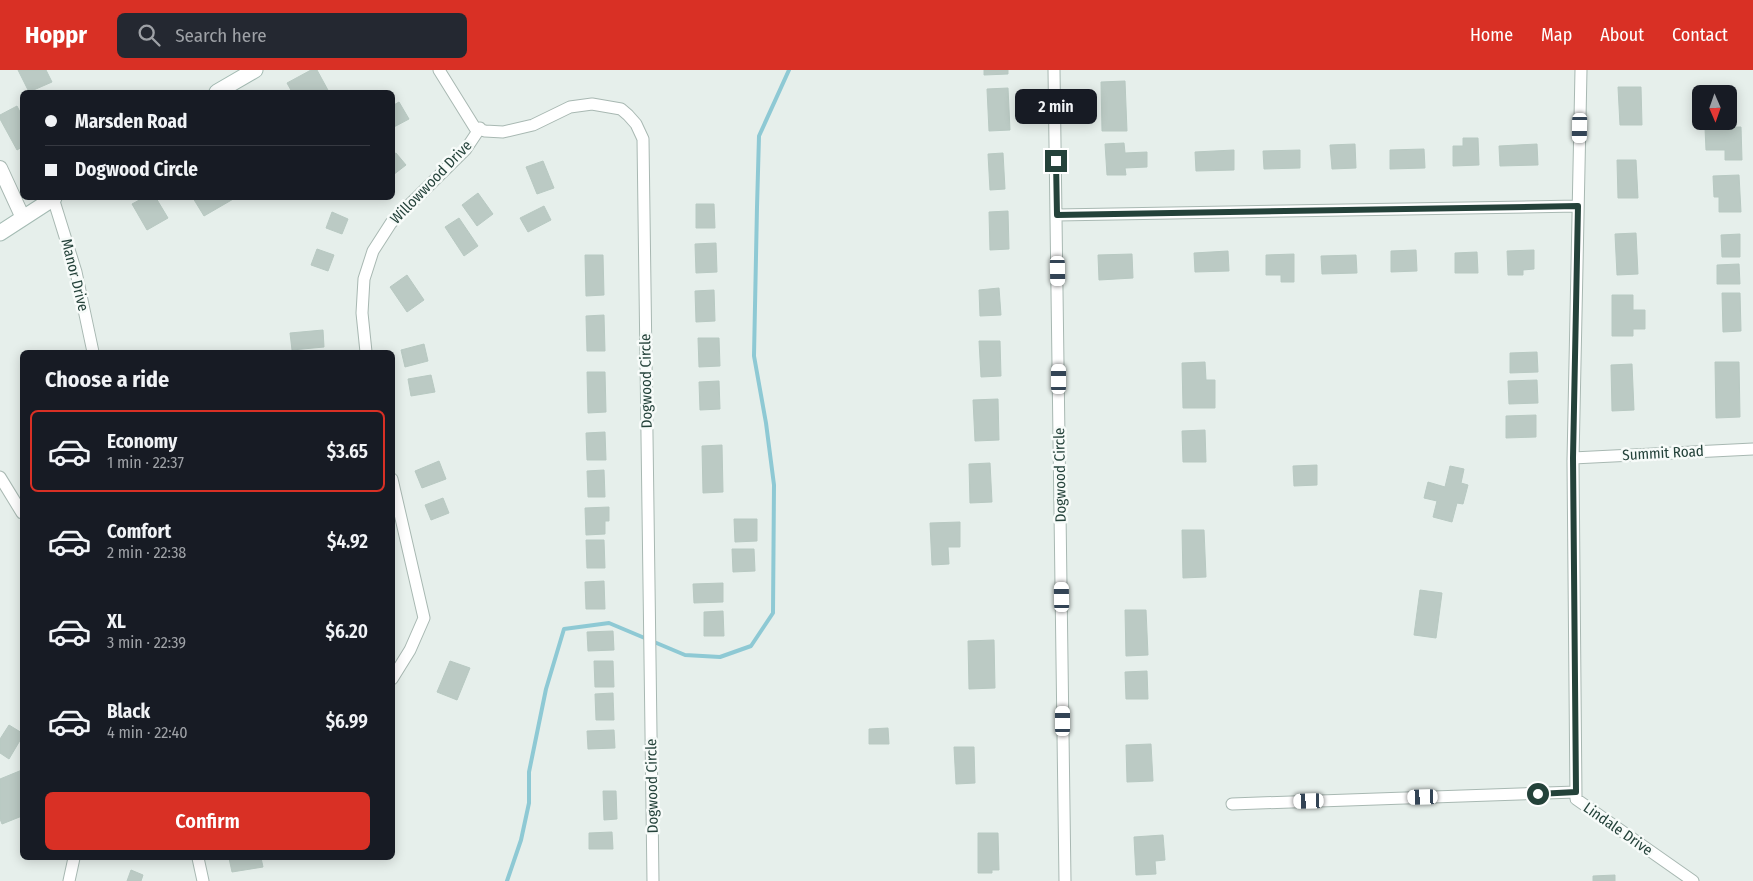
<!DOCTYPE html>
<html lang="en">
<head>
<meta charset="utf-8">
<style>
	:root { --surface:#171b24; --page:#242831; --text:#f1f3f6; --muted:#9ea1a6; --line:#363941; --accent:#d93025 }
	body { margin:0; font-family:"Fira Sans Condensed",sans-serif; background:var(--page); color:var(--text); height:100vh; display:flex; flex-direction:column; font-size:19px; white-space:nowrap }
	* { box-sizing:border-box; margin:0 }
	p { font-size:16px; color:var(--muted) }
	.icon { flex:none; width:28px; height:28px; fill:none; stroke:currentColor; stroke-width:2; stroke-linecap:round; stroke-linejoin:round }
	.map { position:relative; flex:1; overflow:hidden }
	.side { position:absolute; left:20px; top:280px; width:375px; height:510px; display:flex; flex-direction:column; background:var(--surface); border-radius:8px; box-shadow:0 2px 12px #0003 }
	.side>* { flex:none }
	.top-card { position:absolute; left:20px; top:20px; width:375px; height:110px; border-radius:8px; box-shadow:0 2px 12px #0003; display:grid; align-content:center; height:110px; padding:0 25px; background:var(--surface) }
	.needle { width:32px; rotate:178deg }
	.fabs { position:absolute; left:1692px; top:15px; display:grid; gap:10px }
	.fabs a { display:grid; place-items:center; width:45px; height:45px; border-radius:8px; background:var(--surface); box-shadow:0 2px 12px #0003; font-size:25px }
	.end { position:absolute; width:22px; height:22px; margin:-11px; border:6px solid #24423a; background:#fff; box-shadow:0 0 0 2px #fff }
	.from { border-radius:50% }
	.bubble { position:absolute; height:35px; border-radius:8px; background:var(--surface); box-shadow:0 2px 12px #0003; font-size:16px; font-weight:600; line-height:35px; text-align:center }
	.car { position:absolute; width:15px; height:30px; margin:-15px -8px; border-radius:6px; box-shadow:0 0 4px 1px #0007; background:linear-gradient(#fff 24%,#345 0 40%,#fff 0 76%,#345 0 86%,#fff 0) }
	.top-card b { display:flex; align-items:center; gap:18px; height:48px; font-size:19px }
	.top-card b+b { border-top:1px solid var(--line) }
	.top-card i { width:12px; height:12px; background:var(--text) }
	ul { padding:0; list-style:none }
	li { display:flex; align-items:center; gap:15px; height:82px; margin:0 10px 8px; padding:0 15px; border:2px solid transparent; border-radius:8px }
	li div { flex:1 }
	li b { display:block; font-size:19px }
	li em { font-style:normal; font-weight:600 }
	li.current { border-color:var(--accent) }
	li>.icon { width:45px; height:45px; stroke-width:1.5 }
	h2 { padding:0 25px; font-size:22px; line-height:60px }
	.primary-button { display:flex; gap:10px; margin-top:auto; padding:10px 25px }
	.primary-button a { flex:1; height:58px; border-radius:8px; background:var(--accent); color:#fff; font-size:20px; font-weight:600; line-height:58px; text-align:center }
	header { display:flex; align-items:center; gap:30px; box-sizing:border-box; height:70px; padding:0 25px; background:var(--accent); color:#fff }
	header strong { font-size:24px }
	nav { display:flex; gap:28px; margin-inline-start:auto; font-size:18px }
	.search { width:350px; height:45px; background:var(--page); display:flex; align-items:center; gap:12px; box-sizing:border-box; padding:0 18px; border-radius:8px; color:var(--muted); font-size:19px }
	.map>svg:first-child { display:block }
</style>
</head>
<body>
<header>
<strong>Hoppr</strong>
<div class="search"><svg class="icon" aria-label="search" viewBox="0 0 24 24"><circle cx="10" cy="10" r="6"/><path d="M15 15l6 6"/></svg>Search here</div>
<nav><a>Home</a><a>Map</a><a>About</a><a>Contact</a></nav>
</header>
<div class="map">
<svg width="1753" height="811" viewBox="0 0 1753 811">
	<rect width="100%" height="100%" fill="#e6efeb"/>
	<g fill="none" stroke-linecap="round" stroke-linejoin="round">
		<path stroke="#8ec9d4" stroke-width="4" d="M507,811L521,770L529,733V702L546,619L564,559L609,553L685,585L720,587L751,576L773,543L774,415L766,353L754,286L757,137L759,66L789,0"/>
	</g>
	<path fill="#bbcac4" stroke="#b8c9c2" d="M18,0H46L52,12L29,22Z
		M311,0H317L329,22H292L287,13Z
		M984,0H1008V4L984,5Z
		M1125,11L1127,61H1102L1101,12Z
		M1618,17H1641L1642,55H1620Z
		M1008,18L1010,60L989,61L987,19Z
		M399,32L409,49L392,58V36Z
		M17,36L22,46V77L17,80L0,49V45Z
		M1741,57L1742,90H1725V80H1706L1705,58Z
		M1463,68H1478L1479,95L1453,96V76H1463Z
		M1124,73L1125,83L1147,82V97L1125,98L1126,105H1107L1105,74Z
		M1355,74L1356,98L1332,99L1330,75Z
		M1537,74L1538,95L1500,96L1499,76Z
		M1424,79L1425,98L1390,99V80Z
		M1234,80V100L1196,101L1195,82Z
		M1300,80V98L1264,99L1263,81Z
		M396,83L406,95L393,105L392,85Z
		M1003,83L1005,119L990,120L988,84Z
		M1617,90H1636L1638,128H1618Z
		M543,91L554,118L537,124L526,97Z
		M1739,105L1741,142H1719V127H1714L1713,106Z
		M478,123L493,144L477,156L462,135Z
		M143,128H156L168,148L147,160L132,134Z
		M193,128H235L204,146Z
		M696,134H714L715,158H696Z
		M544,136L551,150L528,162L520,148Z
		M1008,141L1009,179L990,180L989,142Z
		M332,142L348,149L342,164L326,158Z
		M459,148L478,176L464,186L445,157Z
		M1636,163L1638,204L1617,205L1615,164Z
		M1740,164V187H1722L1721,165Z
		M716,173L717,202L696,203L695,174Z
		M317,179L334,185L328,201L311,195Z
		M1416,180L1417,201L1391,202V181Z
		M1534,180V199L1523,200V205H1508L1507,181Z
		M1228,181L1229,201L1195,202L1194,183Z
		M1477,182L1478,203H1455V183Z
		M1132,184L1133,208L1099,210L1098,185Z
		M1294,184V212H1281V205H1266V185Z
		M585,185H603L604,225L586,226Z
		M1356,185L1357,203L1322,204L1321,186Z
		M1739,194L1740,214H1717V195Z
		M407,205L424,230L407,242L390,217Z
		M999,218L1001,245L980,246L979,220Z
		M714,220L715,251L696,252L695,221Z
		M1722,223H1740L1741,261L1723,262Z
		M1612,225H1633V240H1645V259H1633V266H1612Z
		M604,245L605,281H587L586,246Z
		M323,260L324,277L292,280L290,263Z
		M698,268H719L720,296L699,297Z
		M979,271H1000L1001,306L981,307Z
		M424,274L428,291L405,297L401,280Z
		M1537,282L1538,302L1510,303V283Z
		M1205,292L1206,310H1215V338H1183L1182,293Z
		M1715,292H1739L1740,347L1716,348Z
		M1632,294L1634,340L1612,341L1611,295Z
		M587,302H605L606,342L588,343Z
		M431,305L435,322L411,326L408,309Z
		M1537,310L1538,333L1509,334L1508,311Z
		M719,311L720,339L700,340L699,312Z
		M998,329L999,370L975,371L973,330Z
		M1536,345V367L1506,368V346Z
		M1205,360L1206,392H1183L1182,361Z
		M605,362L606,390H587L586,363Z
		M722,375L723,422L703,423L702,376Z
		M439,391L446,409L422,418L415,401Z
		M990,393L992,432L970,433L969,394Z
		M1317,395V415L1294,416L1293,396Z
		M1450,396L1464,399L1461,413L1468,415L1463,434L1457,433L1452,452L1433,447L1437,431L1424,428L1428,412L1445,417Z
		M604,400L605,427H588L587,401Z
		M443,428L449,443L431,450L425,435Z
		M609,437V451H605V464L586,465L585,438Z
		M734,449H757V471L735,472Z
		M960,452V477H948L949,494L932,495L930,453Z
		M1182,460H1204L1206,507L1183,508Z
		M586,470H604L605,498H587Z
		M732,479H754L755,501L733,502Z
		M604,511L605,539H586L585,512Z
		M723,513V532L694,533L693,514Z
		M1420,520L1442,523L1436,568L1414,565Z
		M1125,540H1146L1148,585L1126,586Z
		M723,541L724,566H704V542Z
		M613,561L614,580L588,581L587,562Z
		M994,570L995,618L969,619L968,571Z
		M450,591L470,598L457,630L437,622Z
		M594,591H613L614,617H595Z
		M1147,601L1148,629H1126L1125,602Z
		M613,623L614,650H596L595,624Z
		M9,655L22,663V667L9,689L0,683V669Z
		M888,658L889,674H869V659Z
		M614,660L615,678L588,679L587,661Z
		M1151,674L1153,711L1127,712L1126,675Z
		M954,677H974L975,713L956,714Z
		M22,700V746L2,754L0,749V709Z
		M603,721H616L617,749L604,750Z
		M612,762L613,779H589V763Z
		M978,763H998L999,800H992V803H978Z
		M1163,765L1165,790L1155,791L1156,804L1136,805L1134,767Z
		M229,788H261L263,797L232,802Z
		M131,800L143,805L141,811H127Z
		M1615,805V811H1593V806Z"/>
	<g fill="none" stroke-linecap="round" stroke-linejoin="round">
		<defs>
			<path id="minor" d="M439,0L475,58L485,61L503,62L533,55L570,37L592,34L621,39L628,45L636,54L643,69L653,811
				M1054,0L1065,811
				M1581,0L1573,391L1576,729L1693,811
				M53,128L76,202L93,282
				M1057,145L1578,136
				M366,282L362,243L364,209L373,181L391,153L466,79L480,58
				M1573,388L1753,379
				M0,407L22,443
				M392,409L424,548L410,580L392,609
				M1232,734L1576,722
				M198,788L203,811
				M69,811L74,788"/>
			<path id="tertiary" d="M0,98L23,148"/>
			<path id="secondary" d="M217,22L255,0
				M0,163L54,128"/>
		</defs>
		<use href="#minor" stroke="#a8b8b2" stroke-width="13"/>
		<use href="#tertiary" stroke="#a8b8b2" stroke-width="16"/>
		<use href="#secondary" stroke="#a4bbb3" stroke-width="17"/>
		<use href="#minor" stroke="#fff" stroke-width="11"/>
		<use href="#tertiary" stroke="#fff" stroke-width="14"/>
		<use href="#secondary" stroke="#fff" stroke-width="15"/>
	</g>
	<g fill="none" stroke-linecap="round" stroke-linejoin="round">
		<path stroke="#24423a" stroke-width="6" d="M1056,91L1057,145L1578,136L1573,388L1576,722L1538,724"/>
	</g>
	<g text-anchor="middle" stroke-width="5" stroke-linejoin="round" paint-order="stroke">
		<g font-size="15" fill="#24423a" stroke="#f7fbf9">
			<text transform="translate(431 112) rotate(-46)" y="5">Willowwood Drive</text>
			<text transform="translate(75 205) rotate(76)" y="5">Manor Drive</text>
			<text transform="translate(646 311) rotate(-91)" y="5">Dogwood Circle</text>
			<text transform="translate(1663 383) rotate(-3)" y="5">Summit Road</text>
			<text transform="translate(1060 405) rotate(-91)" y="5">Dogwood Circle</text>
			<text transform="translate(652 716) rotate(-91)" y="5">Dogwood Circle</text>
			<text transform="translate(1618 759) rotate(35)" y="5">Lindale Drive</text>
		</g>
	</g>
</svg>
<div class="fabs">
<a><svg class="needle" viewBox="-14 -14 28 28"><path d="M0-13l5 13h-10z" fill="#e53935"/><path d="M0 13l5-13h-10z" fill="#9ea1a6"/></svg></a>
</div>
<i class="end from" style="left:1538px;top:724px"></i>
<i class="end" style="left:1056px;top:91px"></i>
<div class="bubble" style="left:1015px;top:19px;width:82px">2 min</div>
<i class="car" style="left:1580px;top:58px;rotate:181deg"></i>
<i class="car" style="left:1058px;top:201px;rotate:179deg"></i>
<i class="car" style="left:1059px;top:309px;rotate:0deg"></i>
<i class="car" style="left:1062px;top:527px;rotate:359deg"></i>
<i class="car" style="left:1063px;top:651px;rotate:0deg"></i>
<i class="car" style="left:1423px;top:727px;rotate:268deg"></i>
<i class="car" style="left:1309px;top:731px;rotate:268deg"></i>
<div class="top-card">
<b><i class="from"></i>Marsden Road</b>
<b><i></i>Dogwood Circle</b>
</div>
<section class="side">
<h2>Choose a ride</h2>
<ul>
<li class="current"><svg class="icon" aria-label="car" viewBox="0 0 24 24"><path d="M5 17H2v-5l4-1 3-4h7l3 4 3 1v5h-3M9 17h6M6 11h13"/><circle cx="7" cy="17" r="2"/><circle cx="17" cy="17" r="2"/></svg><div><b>Economy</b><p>1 min · 22:37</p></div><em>$3.65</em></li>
<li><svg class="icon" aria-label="car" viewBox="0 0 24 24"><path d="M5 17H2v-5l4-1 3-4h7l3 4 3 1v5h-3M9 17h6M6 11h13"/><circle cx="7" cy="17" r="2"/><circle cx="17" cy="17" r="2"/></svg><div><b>Comfort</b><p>2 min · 22:38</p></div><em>$4.92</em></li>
<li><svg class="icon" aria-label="car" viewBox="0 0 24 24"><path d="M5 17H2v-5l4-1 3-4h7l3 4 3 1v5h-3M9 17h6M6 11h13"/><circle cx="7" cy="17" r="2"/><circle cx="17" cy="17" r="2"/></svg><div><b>XL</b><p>3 min · 22:39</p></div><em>$6.20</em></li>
<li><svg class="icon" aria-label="car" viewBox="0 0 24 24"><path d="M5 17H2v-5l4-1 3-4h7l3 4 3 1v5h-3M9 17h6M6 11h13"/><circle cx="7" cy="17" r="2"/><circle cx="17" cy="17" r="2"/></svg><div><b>Black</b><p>4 min · 22:40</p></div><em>$6.99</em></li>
</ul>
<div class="primary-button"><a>Confirm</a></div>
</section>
</div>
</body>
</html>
